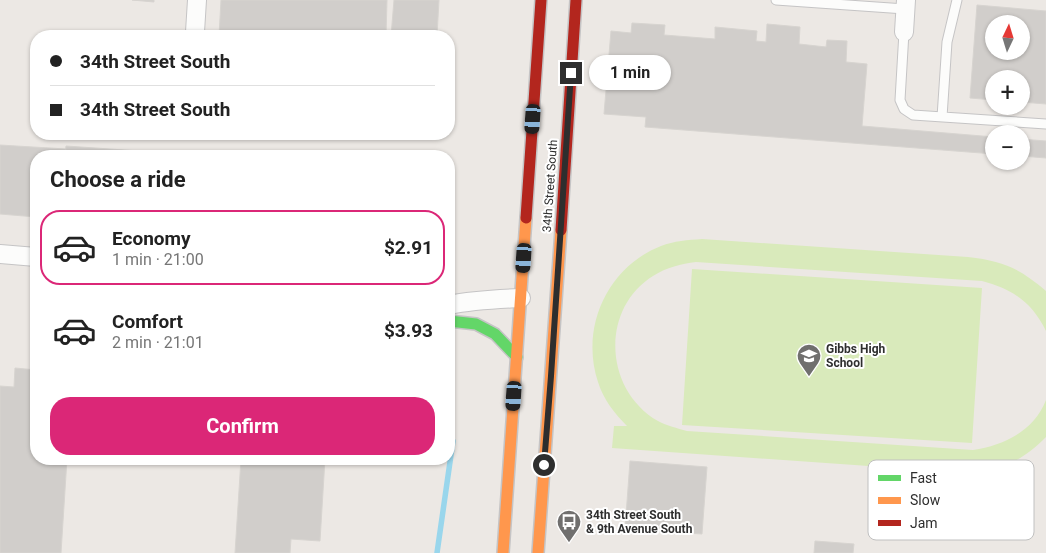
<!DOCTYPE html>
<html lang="en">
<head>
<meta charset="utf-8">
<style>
	:root { --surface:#fff; --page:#f6f6f6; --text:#222; --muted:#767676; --line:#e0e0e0; --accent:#db2777 }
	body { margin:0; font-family:Roboto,sans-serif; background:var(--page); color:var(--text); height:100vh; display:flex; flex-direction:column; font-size:19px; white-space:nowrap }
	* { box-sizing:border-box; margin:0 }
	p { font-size:16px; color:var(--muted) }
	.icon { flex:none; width:28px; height:28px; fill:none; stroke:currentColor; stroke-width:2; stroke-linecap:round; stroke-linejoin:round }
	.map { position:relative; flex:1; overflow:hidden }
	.panel { position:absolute; left:30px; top:150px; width:425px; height:315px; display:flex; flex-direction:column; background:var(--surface); border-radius:20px; box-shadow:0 1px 4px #0004 }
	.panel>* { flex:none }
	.banner { position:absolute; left:30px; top:30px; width:425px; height:110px; border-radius:20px; box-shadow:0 1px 4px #0004; display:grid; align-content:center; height:110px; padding:0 20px; background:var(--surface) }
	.needle { width:32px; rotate:4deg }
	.buttons { position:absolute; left:985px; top:15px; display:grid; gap:10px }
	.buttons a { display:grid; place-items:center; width:45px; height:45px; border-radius:50%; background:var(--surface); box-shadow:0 1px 4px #0004; font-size:25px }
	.end { position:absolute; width:22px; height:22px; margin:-11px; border:6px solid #2e2e2e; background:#fff; box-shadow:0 0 0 2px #fff }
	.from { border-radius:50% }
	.bubble { position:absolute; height:35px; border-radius:18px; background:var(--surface); box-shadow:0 1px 4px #0004; font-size:16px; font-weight:700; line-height:35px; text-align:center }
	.car { position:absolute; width:15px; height:30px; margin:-15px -8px; border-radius:6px; box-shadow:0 0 4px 1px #0007; background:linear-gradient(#222 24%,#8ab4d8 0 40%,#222 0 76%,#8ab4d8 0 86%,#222 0) }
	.banner b { display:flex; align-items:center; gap:18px; height:48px; font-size:19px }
	.banner b+b { border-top:1px solid var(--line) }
	.banner i { width:12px; height:12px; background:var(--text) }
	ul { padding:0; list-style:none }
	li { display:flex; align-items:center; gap:15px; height:75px; margin:0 10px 8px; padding:0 10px; border:2px solid transparent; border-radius:20px }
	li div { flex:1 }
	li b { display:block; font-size:19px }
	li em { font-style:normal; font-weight:700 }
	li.active { border-color:var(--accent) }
	li>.icon { width:45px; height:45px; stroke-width:1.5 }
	h2 { padding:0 20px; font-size:22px; line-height:60px }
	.cta { display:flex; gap:10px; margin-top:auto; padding:10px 20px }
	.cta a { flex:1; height:58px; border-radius:20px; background:var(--accent); color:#fff; font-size:20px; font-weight:700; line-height:58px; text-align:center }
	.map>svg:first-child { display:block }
</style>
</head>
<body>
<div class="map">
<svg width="1046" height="553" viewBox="0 0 1046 553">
	<rect width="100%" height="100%" fill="#ece8e4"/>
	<path fill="#d9eabb" d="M702,239L968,257C1003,261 1019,268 1046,291V331C1032,302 1012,289 982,281L696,262C681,264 667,267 653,276C600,309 604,390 658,421C667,426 677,428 687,431L973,450C1004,445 1034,431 1046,400V437C1018,466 993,472 954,472L612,448L614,426H627C615,414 603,399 598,382C580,328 607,267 661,246C674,241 688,240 702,239Z
		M692,269L982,288L972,443L682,425Z"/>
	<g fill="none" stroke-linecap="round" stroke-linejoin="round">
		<path stroke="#99d6ec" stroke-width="5.5" d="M437,553L453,441"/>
	</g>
	<path fill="#d1cecb" stroke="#d7d4d0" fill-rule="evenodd" d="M132,0H154V2Z
		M221,0H387L386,36H219Z
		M394,0H439L437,36H391Z
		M977,5L1046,11V104L1021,102V79H994V100L970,98ZM994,24H1021V51H994Z
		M632,23L665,25L664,35L715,39V27L757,31L756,41L766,42L767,24L800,27L799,44L826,47L827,40L847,41L846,62L867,64L862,126L994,137V154L645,127L646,117L604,114L611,31L631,33Z
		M1021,139L1046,141V158L1021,156Z
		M0,145L66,149L65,156H36V217L0,214Z
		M66,146L168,153V156H65Z
		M15,368L36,370V459H67L61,553H0V386L14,387Z
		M241,459H325L320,541L291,539L290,553H235Z
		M630,461L707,467L702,534L625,529Z
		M815,541L854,544L853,553H814Z"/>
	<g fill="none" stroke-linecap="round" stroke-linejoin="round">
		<defs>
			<path id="lane" d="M776,0L905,9
				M904,32L900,100L904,109L913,115L1046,124
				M942,117L947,42L957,0"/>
			<path id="street" d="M195,32L197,0
				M904,32L906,0
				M0,254L36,257
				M449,305C473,300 497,299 521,298"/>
			<path id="fast" d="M449,321L476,324L495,334L517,357"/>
			<path id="slow" d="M503,553L526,218
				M538,553L561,230"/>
			<path id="jam" d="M526,218L541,0
				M561,230L576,0"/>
		</defs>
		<use href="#lane" stroke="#c5c4c5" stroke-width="11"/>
		<use href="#street" stroke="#c5c4c5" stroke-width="20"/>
		<use href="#fast" stroke="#c5c4c5" stroke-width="14"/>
		<use href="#slow" stroke="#c5c4c5" stroke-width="14"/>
		<use href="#jam" stroke="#c5c4c5" stroke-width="14"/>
		<use href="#lane" stroke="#fcfcfb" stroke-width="9"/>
		<use href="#street" stroke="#fcfcfb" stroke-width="18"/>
		<use href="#fast" stroke="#63d668" stroke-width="11"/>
		<use href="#slow" stroke="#ff974d" stroke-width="11"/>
		<use href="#jam" stroke="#b3261e" stroke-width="11"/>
	</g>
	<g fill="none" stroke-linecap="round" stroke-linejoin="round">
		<path stroke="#2e2e2e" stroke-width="6" d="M544,465L551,376L571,73"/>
	</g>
	<defs>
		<symbol id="school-pin" viewBox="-11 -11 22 30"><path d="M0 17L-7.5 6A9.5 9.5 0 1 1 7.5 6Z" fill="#706f6e" stroke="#fff"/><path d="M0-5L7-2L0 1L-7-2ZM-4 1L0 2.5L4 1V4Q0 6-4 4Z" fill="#fff"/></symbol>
		<symbol id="bus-pin" viewBox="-11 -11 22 30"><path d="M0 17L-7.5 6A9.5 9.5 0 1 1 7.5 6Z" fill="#706f6e" stroke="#fff"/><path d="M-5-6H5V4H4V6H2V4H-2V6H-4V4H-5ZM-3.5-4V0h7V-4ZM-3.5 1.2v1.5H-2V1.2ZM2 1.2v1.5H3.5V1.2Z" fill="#fff"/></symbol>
	</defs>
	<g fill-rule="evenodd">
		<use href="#school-pin" x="795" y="342" width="28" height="38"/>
		<use href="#bus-pin" x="555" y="508" width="28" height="38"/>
	</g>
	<g text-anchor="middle" stroke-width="4" stroke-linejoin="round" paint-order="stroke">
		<g font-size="12" fill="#2e2e2e" stroke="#fff">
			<text transform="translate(550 186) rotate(-86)" y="4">34th Street South</text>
		</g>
		<g font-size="12" font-weight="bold" fill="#2e2e2e" stroke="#fff" text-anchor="start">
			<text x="826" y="353">Gibbs High<tspan x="826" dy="14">School</tspan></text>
			<text x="586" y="519">34th Street South<tspan x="586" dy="14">&amp; 9th Avenue South</tspan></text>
		</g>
	</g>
	<rect x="868" y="460" width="166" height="80" rx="8" fill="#fff" stroke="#c0c0c0" stroke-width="1"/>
	<rect x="878" y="475" width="23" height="6" fill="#63d668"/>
	<rect x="878" y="497" width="23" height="7" fill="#ff974d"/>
	<rect x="878" y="520" width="23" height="6" fill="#b3261e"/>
	<g font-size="14" fill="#2e2e2e">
		<text x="910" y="483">Fast</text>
		<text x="910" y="505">Slow</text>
		<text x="910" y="528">Jam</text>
	</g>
</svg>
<div class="buttons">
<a><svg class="needle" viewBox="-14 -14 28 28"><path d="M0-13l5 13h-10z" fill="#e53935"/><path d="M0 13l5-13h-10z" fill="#767676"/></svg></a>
<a>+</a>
<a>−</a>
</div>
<i class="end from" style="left:544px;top:465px"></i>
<i class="end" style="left:571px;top:73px"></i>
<div class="bubble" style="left:589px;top:55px;width:82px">1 min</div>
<i class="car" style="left:533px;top:119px;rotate:184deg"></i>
<i class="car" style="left:524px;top:258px;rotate:184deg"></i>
<i class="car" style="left:514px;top:396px;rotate:184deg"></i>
<div class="banner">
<b><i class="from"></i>34th Street South</b>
<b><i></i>34th Street South</b>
</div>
<section class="panel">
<h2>Choose a ride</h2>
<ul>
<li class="active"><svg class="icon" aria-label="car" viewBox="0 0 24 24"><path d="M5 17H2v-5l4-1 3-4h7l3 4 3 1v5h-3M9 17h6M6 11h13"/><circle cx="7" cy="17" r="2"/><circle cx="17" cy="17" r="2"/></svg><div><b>Economy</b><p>1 min · 21:00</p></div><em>$2.91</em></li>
<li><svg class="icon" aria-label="car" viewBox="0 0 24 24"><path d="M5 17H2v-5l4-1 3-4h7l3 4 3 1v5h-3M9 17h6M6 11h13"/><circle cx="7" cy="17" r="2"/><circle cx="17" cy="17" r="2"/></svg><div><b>Comfort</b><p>2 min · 21:01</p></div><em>$3.93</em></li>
</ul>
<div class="cta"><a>Confirm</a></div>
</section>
</div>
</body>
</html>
